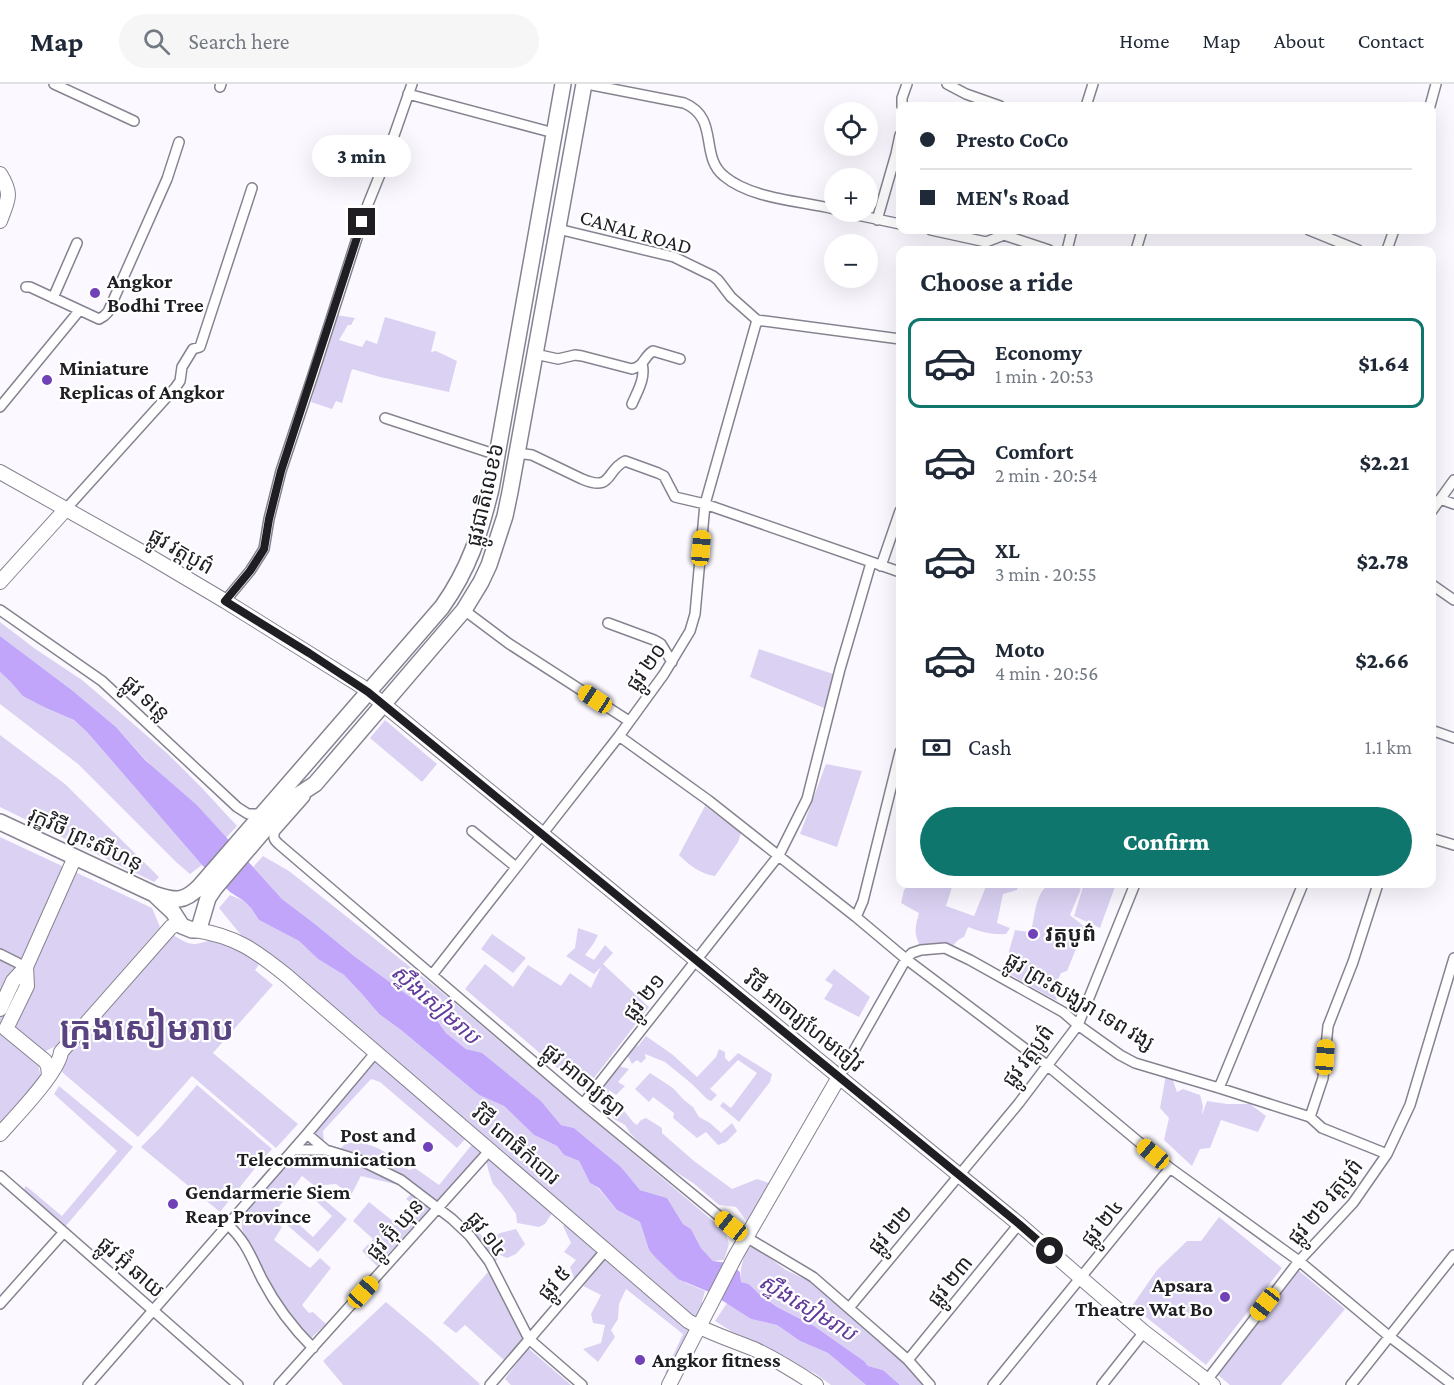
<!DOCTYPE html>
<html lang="en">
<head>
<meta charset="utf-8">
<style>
	:root { --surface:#fff; --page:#f6f6f7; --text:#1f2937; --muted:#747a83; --line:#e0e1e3; --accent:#0f766e }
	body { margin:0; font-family:"Crimson Pro","Noto Sans Khmer",serif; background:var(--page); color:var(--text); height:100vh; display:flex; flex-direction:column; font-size:22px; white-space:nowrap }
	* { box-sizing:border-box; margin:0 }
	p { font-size:20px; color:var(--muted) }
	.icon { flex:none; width:33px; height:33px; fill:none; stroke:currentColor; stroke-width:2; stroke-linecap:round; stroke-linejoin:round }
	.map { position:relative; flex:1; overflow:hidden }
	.drawer { position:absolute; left:896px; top:162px; width:540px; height:642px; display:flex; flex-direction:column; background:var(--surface); border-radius:12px; box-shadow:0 6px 24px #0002 }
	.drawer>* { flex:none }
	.banner { position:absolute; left:896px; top:18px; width:540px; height:132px; border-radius:12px; box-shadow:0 6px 24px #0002; display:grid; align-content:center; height:132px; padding:0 24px; background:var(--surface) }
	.controls { position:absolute; left:824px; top:18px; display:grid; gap:12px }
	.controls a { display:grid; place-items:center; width:54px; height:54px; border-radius:50%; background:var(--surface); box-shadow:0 6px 24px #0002; font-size:30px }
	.end { position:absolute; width:27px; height:27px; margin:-14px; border:8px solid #1f1e23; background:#fff; box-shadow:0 0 0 3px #fff }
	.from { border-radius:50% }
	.bubble { position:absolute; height:42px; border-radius:21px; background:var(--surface); box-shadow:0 6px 24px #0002; font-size:20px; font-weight:800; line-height:42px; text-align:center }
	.car { position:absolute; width:18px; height:36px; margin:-18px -9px; border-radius:8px; box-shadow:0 0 4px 2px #0007; background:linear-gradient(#f5c518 24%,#345 0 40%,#f5c518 0 76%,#345 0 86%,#f5c518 0) }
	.banner b { display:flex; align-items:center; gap:21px; height:57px; font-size:22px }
	.banner b+b { border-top:2px solid var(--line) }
	.banner i { width:15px; height:15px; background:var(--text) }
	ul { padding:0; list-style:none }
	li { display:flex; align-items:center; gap:18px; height:90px; margin:0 12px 9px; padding:0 12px; border:3px solid transparent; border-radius:12px }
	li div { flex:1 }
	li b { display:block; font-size:22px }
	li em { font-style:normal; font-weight:800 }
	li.active { border-color:var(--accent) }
	li>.icon { width:54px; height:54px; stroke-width:1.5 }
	h2 { padding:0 24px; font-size:27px; line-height:72px }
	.pay { display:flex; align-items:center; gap:15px; height:66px; padding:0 24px; font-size:22px }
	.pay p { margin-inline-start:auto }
	.primary-button { display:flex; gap:12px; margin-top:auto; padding:12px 24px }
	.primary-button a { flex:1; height:69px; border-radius:36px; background:var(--accent); color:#fff; font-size:24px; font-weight:800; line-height:69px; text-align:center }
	header { display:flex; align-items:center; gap:36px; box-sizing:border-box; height:84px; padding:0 30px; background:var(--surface); border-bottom:2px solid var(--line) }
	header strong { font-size:28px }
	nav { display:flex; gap:33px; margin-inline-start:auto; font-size:21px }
	.search { width:420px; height:54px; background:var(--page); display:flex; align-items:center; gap:15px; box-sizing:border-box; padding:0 21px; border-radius:33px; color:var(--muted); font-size:22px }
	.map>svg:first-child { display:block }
</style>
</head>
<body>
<header>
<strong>Map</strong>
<div class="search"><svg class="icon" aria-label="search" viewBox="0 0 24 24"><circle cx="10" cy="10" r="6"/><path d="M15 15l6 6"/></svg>Search here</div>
<nav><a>Home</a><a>Map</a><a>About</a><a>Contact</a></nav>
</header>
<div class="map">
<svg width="1454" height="1301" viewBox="0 0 1454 1301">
	<rect width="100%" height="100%" fill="#fbf9ff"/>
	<path fill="#dbd2f3" d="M336,231L355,234L351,241H348L339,256L362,263L366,256L377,260L385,233L436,248L431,268L436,267L457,277L449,308L380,293L352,285L342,319L336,317L332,325L311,318Z
		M0,538L34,564L82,596L123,631L168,670L202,704L237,742L226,754L197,721L154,685L116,643L73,607L0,552Z
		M759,565L836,591L824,624L750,593Z
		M0,588L46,624L74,636L87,648L202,781L190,790L176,778L78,680L0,620Z
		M385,636L437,680L422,698L370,654Z
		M0,651L65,700L159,793L154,798L0,723Z
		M826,680L862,687L837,763L800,750Z
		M705,722L741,749L738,758L715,792C700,790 689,781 679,771Z
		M0,753L152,824L160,843L56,962C38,970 36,975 41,993L0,1041Z
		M263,772L289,787L303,798L438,905L725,1147L729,1160L724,1176L713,1177L701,1164L691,1145L683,1140L667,1114L640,1106L621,1083L574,1044L561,1041L541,1017L482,970L466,965L446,949L431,928L354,872L315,840L282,815L253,783Z
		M909,800H953L946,822L974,832L987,800H1019L1017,806L1003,810L997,839L1010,844L1006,850C992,851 981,848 968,843L964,853C957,855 955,861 949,865C942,869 933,870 925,872C915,852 913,850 919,829L901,819L904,806Z
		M1050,800H1069L1081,805L1070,831L1085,843L1067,887L1061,889L1054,904L1057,917L1000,885L1006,878L1015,846L1031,848C1035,832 1035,808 1050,800Z
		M1084,800L1095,803L1096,800H1116L1100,844L1074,832Z
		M230,811L244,817L251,824L259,836L299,857L318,875L344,891L361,909L379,930L401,946L479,1011L504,1022L534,1051L557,1062L564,1071L579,1077L590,1099L598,1104L617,1126L640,1138L649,1166L686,1199L705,1207L702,1218L705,1224L697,1239L271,873L241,851L219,824Z
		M578,844L598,851L594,859L585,871L594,876L605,861L613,869L603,880L649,923L584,1007L465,905L485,880L513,903L528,881L561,902L570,889L591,904L601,883L594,890L566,872L575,864Z
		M492,850L526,874L513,889L481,865Z
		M173,851C180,855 186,860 195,860C203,859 209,855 218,857C234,860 247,869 260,879L255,886L273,901L213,969L298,1040L276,1064L192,992L138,1053L63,989L59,980Z
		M834,885L870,913L859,933L824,915L833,901L825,896Z
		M646,952L673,971L697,993L716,973L719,965L725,968V974L729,978L738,969L772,990L770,998L739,1038L720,1022L723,1018L731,1024L757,989L738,976L710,1005L717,1011L711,1017L707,1015L692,1000L665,978L645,970L646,974L641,979L637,976L632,980L625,967L629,962L634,964L639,961Z
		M375,974L467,1053L457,1064L380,998L371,995L323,1047L324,1059L312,1048Z
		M616,981L629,985L618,998L625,1002L616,1011L609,1006V1012L621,1023L634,1039L637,1041L641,1036L646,1034L662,1044V1049L694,1077L732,1105L757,1095L772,1100L748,1139L736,1123L719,1121L693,1099L654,1074L630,1049L625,1041L614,1035L593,1011Z
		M650,989L673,1004L684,1016L693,1023L699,1033L710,1039L721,1049L732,1039L737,1047L726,1058L718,1061L706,1048L697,1054L673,1034L674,1029L653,1013L649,1018L635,1005Z
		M1166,991H1171L1177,1008L1183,1005L1200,1011L1203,1022L1202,1031L1207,1017L1227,1020H1250L1266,1032L1258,1048L1221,1036L1210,1064L1200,1065L1192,1082L1164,1056L1169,1034L1160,1024Z
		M197,1001L272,1065L260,1078L220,1128L141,1063L160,1044Z
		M59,1002L133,1063L64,1144L11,1100L13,1097L24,1105L26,1102L62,1132L117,1067L54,1010Z
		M307,1054L370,1084L407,1103L361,1092L351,1111L336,1100L324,1101L321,1107L302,1092L272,1132L282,1143L274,1156L310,1184L320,1174L331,1184L302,1221L309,1229L313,1228L326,1240L310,1255L290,1235L261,1188L242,1145L241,1127L280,1089Z
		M474,1058L484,1069L438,1118L396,1088L354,1071L337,1068L346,1059C352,1059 360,1058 366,1060C382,1064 397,1076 409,1086L415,1084L439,1101Z
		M491,1071L554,1126L545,1140L539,1143L517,1139L516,1130L502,1110L493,1100L489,1089L486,1076Z
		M315,1108L347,1135L318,1168L287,1141L293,1135L313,1153L332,1132L313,1114Z
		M413,1108L432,1122L377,1182L362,1167L373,1155L353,1137L369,1118L399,1142L415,1122L406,1115Z
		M1219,1133L1282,1184L1206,1281L1132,1222L1157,1186L1187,1157H1201Z
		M472,1137L473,1142L485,1155L489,1151L492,1153L500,1149L516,1145L525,1160L516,1170L507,1174L500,1171L493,1181L465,1145L466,1141Z
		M568,1137L602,1167L574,1199H572L574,1194L570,1183L576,1176L564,1168L571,1159L563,1142Z
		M753,1162L786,1186L819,1202L890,1263L925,1301H900L883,1286L868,1282L864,1277L814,1242L777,1223L759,1210L749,1200L741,1198V1184L746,1165Z
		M607,1172L696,1245L671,1292L665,1289L683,1250L626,1205L619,1220L618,1235L611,1246L615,1253L598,1278L583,1265L601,1259L605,1241L593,1239L591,1230L601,1211L583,1202Z
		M1298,1186L1345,1225L1281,1301H1230L1217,1290Z
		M488,1188L524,1256L505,1277L465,1241L456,1249L443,1239Z
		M386,1218L431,1256L480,1300L479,1301H343L323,1277Z
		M727,1219L751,1235L777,1241L800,1257L828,1269L866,1301H831L816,1290L742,1254L715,1237Z
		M528,1264L571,1301H511L505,1295Z"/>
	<path fill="#c0a5fa" d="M0,552L73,607L116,643L146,677L197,721L282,815L315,840L354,872L431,928L446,949L466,965L482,969L514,995L541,1017L561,1041L574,1044L621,1083L640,1106L667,1114L683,1140L691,1145L701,1164L713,1177L728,1179L740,1188L741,1198L749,1200L759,1210L777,1223L814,1242L864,1277L868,1282L883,1286L900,1301H866L828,1269L800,1257L777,1241L751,1235L709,1208L678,1195L656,1174L649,1166L640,1138L617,1126L599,1104L590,1099L579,1077L564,1071L557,1062L534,1051L504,1022L479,1011L401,946L379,930L361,909L344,891L318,875L299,857L259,836L251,824L244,817L230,808L202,781L87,648L74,636L46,624L23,612L10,597L0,588Z"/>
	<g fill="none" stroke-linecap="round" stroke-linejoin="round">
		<defs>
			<path id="street" d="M54,0L134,37
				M587,0L684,19C720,34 699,72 724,92C751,115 801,117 834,125
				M947,0L966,10L1000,22
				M220,3L221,0
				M408,10L554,49
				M902,22V14L907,0
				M1086,22L1093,0
				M1430,22L1436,0
				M843,128L900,140
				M877,136L896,70L900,51
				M558,145L674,173L713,192L718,196L731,213L757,236L900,255
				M931,146L986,158L1004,151L1049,166
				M1309,146L1358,166
				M1067,166L1072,146
				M1136,166L1142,146
				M1387,166L1394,146
				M26,203H30L99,235L104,232L108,228L167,95L179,58
				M53,214L77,159
				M535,270L558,275L575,271L582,272L632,285C645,282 643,273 653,267L680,275
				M632,320C637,308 646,294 642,280
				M0,323L79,227
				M385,334L497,371
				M517,369L532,371L582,395C613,408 605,387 625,377L658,389L664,392L675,413L705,420L900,488
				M1440,415L1454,420
				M65,426L175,304L180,297L182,283L193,265L200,263L252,104
				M1431,428L1454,396
				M881,482L900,427
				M1431,500L1454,516
				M225,517L250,487L264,465L269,435L281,387L313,291L368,120L383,83L412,0
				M0,526L102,597L237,723L248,730H262
				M464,526L508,559L629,637
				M608,539L654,556L661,560L672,578
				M1431,646L1454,654
				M619,652L708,716L856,833L906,875L1048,982L1170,1084L1299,1177L1390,1253L1453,1301
				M305,713L275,747C272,754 275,757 281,762L583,1020L731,1142L746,1153L813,1193L882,1253L908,1276L930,1301
				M472,747L516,783
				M1431,754L1454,761
				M856,833L863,817L900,668
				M0,870L26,883
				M432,891L619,652L664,590L690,547L695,530L705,420L757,236
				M839,993L906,875L912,869L921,866L945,864L970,876L1063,928L1078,941L1120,971L1135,979L1219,1004L1310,1033L1322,1044L1387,1070
				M1219,1004L1303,800
				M583,1020L779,771L807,715L840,585L871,479
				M1310,1033L1323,994L1328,942L1353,878L1378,800
				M307,1050L326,1066
				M293,1066H326L362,1077L401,1096L452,1135L470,1152L489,1177L529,1255L582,1301
				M0,1092L238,1301
				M227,1140C246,1157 251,1173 262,1195C275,1220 293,1244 313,1264
				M0,1220L64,1148
				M849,1224L1019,1019L1078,941L1135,800
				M908,1276L1019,1140
				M1204,1300L1299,1177L1353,1119L1387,1070L1410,1021L1454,874
				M88,1301L307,1050L376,968
				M279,1301L490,1066
				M490,1301L606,1166
				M993,1301L1170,1084
				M1102,1301L1144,1248
				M1351,1301L1454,1171"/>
			<path id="secondary" d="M0,90C13,111 8,115 0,137
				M0,388L144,469L225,517L361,602L1019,1140L1081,1194L1144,1248L1213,1301
				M0,498L65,426
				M195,846C236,852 256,867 287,892L688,1237C709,1249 732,1256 754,1265C775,1275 796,1288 816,1301
				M26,883L27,902L6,945L45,977L48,982L49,992
				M0,925L13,897L26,883L75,773
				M0,1050C15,1033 59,988 61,968L171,843L180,839
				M669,1301L736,1171L839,993"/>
			<path id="primary" d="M0,738L154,810C175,817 184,819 200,802L442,523C469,485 480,450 491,405L563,0
				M156,812L173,828L182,842L192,846H195L200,841L208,814L214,805L289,717L315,700L464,526L481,498L489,481L505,432L510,408L584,0"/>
		</defs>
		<use href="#street" stroke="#868390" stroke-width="12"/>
		<use href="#secondary" stroke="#868390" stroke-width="16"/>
		<use href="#primary" stroke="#868390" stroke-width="18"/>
		<use href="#street" stroke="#fff" stroke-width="9"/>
		<use href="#secondary" stroke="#fff" stroke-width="14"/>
		<use href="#primary" stroke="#fff" stroke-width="15"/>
	</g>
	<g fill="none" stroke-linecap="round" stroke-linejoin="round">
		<path stroke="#1f1e23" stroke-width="8" d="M362,138L281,387L269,435L264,465L250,487L225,517L309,569L368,608L1019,1140L1050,1167"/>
	</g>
	<g fill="#7141b8" stroke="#fff" stroke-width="2">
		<circle cx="95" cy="209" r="6"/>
		<circle cx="47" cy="296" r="6"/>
		<circle cx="1033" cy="850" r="6"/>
		<circle cx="428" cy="1063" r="6"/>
		<circle cx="173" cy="1120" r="6"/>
		<circle cx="1225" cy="1213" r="6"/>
		<circle cx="640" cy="1276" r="6"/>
	</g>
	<g text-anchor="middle" stroke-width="4.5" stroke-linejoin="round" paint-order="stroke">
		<g font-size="21" fill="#1f1e23" stroke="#fff">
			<text transform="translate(636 148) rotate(16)" y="7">CANAL ROAD</text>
			<text transform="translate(485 411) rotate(-77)" y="7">ផ្លូវជាតិលេខ៦</text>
			<text transform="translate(181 467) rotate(30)" y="7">ផ្លូវ វត្តបូព៌</text>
			<text transform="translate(646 583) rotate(-55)" y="7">ផ្លូវ ២០</text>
			<text transform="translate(146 614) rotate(43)" y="7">ផ្លូវ ទន្លេ</text>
			<text transform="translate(86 755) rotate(25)" y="7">រុក្ខវិថី ព្រះសីហនុ</text>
			<text transform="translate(644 913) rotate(-52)" y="7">ផ្លូវ ២១</text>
			<text transform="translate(1080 917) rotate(31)" y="7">ផ្លូវ ព្រះសង្ឃរា ទេព វង្ស</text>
			<text transform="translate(804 938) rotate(39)" y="7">វិថី អាចារ្យហែមចៀវ</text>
			<text transform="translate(1028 972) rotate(-53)" y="7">ផ្លូវ វត្តបូព៌</text>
			<text transform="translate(584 996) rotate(40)" y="7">ផ្លូវ អាចារ្យស្វា</text>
			<text transform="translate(516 1061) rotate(41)" y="7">វិថី ពោធិកំបោរ</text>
			<text transform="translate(1325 1118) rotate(-50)" y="7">ផ្លូវ ២៦ វត្តបូព៌</text>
			<text transform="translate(1102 1139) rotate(-51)" y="7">ផ្លូវ ២៤</text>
			<text transform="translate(395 1145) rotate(-48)" y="7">ផ្លូវ អ៊ុំ ឃុន</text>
			<text transform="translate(890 1146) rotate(-50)" y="7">ផ្លូវ ២២</text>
			<text transform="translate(487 1150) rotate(52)" y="7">ផ្លូវ ១៤</text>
			<text transform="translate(131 1183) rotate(41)" y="7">ផ្លូវ អ៊ុំ ឆាយ</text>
			<text transform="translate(950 1197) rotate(-51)" y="7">ផ្លូវ ២៣</text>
			<text transform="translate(554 1199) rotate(-49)" y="7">ផ្លូវ ៥</text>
		</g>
		<g font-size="21" font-weight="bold" fill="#1f1e23" stroke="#fff" text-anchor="start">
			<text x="107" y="204">Angkor<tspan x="107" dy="24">Bodhi Tree</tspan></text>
			<text x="59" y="291">Miniature<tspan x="59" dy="24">Replicas of Angkor</tspan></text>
			<text x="1045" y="857">វត្តបូព៌</text>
			<text x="416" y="1058" text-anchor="end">Post and<tspan x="416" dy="24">Telecommunication</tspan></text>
			<text x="185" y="1115">Gendarmerie Siem<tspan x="185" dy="24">Reap Province</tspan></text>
			<text x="1213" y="1208" text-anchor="end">Apsara<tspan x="1213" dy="24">Theatre Wat Bo</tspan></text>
			<text x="652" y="1283">Angkor fitness</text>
		</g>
		<g font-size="22" font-style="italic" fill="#613b9b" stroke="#fff">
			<text transform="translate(436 920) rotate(41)" y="8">ស្ទឹងសៀមរាប</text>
			<text transform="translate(808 1223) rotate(31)" y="8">ស្ទឹងសៀមរាប</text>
		</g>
		<g font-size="33" font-weight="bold" fill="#594381" stroke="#fff">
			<text x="147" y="956">ក្រុងសៀមរាប</text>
		</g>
	</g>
</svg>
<div class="controls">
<a><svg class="icon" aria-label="locate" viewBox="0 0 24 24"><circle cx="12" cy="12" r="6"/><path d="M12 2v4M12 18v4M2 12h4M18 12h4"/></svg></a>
<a>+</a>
<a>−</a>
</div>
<i class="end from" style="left:1050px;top:1167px"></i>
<i class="end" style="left:362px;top:138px"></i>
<div class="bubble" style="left:312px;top:51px;width:99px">3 min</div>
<i class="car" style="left:701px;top:464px;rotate:5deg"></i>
<i class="car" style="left:595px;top:615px;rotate:303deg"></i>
<i class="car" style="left:1325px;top:973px;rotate:5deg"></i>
<i class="car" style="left:1153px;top:1070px;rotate:310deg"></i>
<i class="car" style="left:731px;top:1142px;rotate:309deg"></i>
<i class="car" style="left:363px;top:1208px;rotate:42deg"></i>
<i class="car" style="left:1265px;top:1220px;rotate:218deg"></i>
<div class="banner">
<b><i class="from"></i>Presto CoCo</b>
<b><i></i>MEN's Road</b>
</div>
<section class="drawer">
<h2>Choose a ride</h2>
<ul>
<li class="active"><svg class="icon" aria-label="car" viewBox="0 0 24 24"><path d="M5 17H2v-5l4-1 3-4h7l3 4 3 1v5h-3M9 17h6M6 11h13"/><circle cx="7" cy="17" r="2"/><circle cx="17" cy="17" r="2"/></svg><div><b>Economy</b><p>1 min · 20:53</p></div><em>$1.64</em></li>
<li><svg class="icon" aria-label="car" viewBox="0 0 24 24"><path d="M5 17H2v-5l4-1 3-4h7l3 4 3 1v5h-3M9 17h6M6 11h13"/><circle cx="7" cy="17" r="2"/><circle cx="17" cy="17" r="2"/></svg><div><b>Comfort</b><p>2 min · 20:54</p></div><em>$2.21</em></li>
<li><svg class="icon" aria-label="car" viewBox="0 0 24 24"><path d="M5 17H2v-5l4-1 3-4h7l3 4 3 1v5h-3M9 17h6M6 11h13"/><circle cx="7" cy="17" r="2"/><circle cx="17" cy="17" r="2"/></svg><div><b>XL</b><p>3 min · 20:55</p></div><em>$2.78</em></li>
<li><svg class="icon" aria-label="car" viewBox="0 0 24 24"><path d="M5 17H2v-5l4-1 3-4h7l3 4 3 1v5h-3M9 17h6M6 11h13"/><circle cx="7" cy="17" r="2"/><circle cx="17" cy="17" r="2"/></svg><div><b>Moto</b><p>4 min · 20:56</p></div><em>$2.66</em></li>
</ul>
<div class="pay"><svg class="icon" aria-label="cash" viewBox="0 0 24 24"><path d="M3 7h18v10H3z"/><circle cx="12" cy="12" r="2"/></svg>Cash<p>1.1 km</p></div>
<div class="primary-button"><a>Confirm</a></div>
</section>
</div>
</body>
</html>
